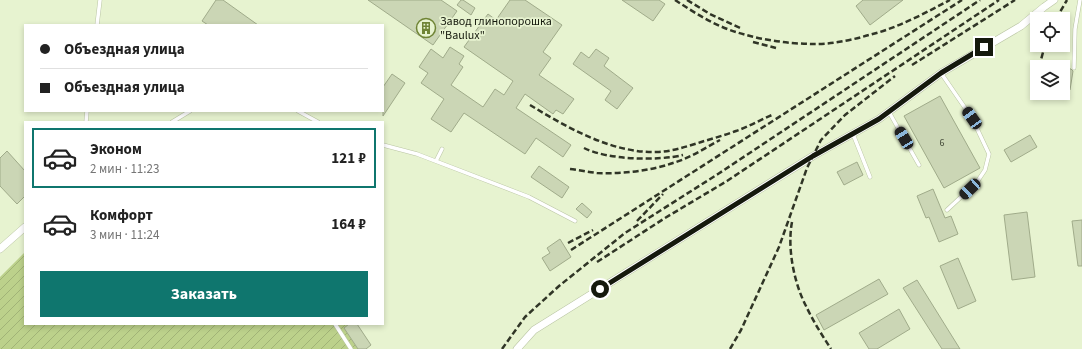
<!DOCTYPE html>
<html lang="ru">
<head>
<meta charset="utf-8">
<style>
	:root { --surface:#fff; --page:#f2f2f2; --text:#222; --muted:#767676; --line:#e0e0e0; --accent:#0f766e }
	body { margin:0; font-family:"Source Sans 3",sans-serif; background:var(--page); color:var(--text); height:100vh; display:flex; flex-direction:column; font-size:15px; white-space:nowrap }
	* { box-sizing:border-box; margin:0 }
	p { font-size:13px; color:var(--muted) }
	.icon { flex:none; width:22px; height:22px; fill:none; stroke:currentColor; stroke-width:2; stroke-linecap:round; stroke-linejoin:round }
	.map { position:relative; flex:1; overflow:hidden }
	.drawer { position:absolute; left:24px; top:121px; width:360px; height:204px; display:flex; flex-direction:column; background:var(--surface); border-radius:0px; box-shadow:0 2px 6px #0003 }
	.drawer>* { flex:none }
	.guide { position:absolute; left:24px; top:24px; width:360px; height:88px; border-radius:0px; box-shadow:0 2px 6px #0003; display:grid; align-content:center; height:88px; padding:0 16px; background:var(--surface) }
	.tools { position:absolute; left:1030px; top:12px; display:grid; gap:8px }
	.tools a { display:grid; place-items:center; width:40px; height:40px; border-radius:0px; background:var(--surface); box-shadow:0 2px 6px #0003; font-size:20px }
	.end { position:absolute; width:18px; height:18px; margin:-9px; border:5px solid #15190d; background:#fff; box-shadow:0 0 0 2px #fff }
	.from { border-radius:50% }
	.car { position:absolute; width:12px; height:24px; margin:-12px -6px; border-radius:5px; box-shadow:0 0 3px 1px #0007; background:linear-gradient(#222 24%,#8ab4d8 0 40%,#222 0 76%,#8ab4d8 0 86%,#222 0) }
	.guide b { display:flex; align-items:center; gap:14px; height:38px; font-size:15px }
	.guide b+b { border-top:1px solid var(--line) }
	.guide i { width:10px; height:10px; background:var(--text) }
	ul { padding:7px 0 0; list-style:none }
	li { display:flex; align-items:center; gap:12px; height:60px; margin:0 8px 6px; padding:0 8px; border:2px solid transparent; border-radius:0px }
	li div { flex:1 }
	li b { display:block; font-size:15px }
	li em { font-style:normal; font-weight:700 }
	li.current { border-color:var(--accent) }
	li>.icon { width:36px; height:36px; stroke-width:1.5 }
	.primary-button { display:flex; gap:8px; margin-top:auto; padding:8px 16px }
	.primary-button a { flex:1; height:46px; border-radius:0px; background:var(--accent); color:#fff; font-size:16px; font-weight:700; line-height:46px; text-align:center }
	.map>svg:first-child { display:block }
</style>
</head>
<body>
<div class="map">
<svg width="1082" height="349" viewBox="0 0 1082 349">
	<defs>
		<pattern id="garden-furrows" width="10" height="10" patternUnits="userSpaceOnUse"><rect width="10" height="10" fill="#bcd18b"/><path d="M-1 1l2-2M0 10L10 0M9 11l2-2" fill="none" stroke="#a1b377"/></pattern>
	</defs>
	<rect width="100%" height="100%" fill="#e7f3d0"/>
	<path fill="url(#garden-furrows)" d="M25,252V324H347L363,349H0V277Z"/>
	<path fill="#cbd6b5" stroke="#a0ab8a" d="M216,0H223L258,25H208L202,21Z
		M368,0H441L457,11L433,45Z
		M461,0H463L475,8L471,15L457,5Z
		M510,0H525L562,25L543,52L551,58L539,75L574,99L563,114L556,110L553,114L525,94L516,108L571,145L563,157L536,138L525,154L464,113L451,132L431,119L444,99L421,83L428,73L419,67L431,49L443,58L450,47L464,56L459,64L463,67L451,85L483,107L495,89L504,95L513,81L464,47L488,14L496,20Z
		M622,0H659L665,4L653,21Z
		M863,0H903L870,25L856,6Z
		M596,49L609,58L604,66L633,88L617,109L605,100L611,91L573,64L581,52L589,58Z
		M1063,68L1071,69L1073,71L1070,90L1063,89Z
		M392,74L405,83L383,116V87Z
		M940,96L980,168L944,188L904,116Z
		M1030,135L1037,147L1011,162L1004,150Z
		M7,151L25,171V196L17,204L0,186V158Z
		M857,162L863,175L844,185L837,172Z
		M539,166L569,187L562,198L531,177Z
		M933,189L945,218L951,216L958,234L939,242L929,217L926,218L917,196Z
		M582,203L592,212L587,218L576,209Z
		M1027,212L1035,277L1012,280L1004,215Z
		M1082,220V266H1078L1072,221Z
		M560,239L571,257L550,271L542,258L550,253L547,248Z
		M958,258L976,301L958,309L940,266Z
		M879,279L888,294L824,330L816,315Z
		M917,280L960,349H942L903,288Z
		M899,309L910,329L877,349H869L859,333Z
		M349,324H357L371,345L366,349H358L344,328Z"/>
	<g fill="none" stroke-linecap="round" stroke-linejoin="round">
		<defs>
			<path id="lane" d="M97,25L100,0
				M1074,68L1075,29L1080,0
				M941,73L972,118L989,154L985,170L977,182L947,210
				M298,111L318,122
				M889,112L919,165
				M86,122L87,111
				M172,122L190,111
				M853,134L870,177
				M383,145L417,154L529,197L575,221
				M436,161L442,149
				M335,324L351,349"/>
			<path id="street" d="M0,249L25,227
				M517,349L534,330L813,156L879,119L941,73L1021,26L1044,7L1054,0"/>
		</defs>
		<use href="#lane" stroke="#bac5a4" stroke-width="4.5"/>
		<use href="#street" stroke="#bac5a4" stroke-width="8"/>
		<use href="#lane" stroke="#fff" stroke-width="3.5"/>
		<use href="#street" stroke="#fff" stroke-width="7"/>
		<path stroke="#303526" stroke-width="2.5" stroke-dasharray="6 3" stroke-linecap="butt" d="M675,0C689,9 704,19 720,26C747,38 785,44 815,44C833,44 852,40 869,35C898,28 925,13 950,0
			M687,0L710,14L740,28
			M1056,19L1067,0
			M753,42L776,48
			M912,65L1015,0
			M1039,67L1045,45
			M530,105C568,128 613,154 659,152C673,151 685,147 698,143C710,139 723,136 736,131C748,127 760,120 772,115
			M584,148C608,160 658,161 683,155
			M570,169C579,170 588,172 597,173C622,174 650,171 673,163C690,158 705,148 720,140
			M637,221L663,194
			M792,222C787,248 794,283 806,306C813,321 822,335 831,349
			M568,243L593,230
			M571,250L962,0
			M597,262L665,218L727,181L999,0
			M502,349L525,317L559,286L625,233L718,174L980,0
			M730,349L741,330L779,247L807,168L821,140L845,115L895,76"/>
	</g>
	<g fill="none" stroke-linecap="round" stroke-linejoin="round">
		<path stroke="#15190d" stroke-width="5" d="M600,289L813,156L879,119L941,73L984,47"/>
	</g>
	<defs>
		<symbol id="building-ring" viewBox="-11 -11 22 22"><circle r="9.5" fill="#e7f3d0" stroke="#6f8435" stroke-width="1.5"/><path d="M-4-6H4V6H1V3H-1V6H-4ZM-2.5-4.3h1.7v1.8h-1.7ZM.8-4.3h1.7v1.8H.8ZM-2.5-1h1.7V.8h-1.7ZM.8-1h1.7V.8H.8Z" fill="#6f8435"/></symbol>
	</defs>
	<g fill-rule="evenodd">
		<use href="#building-ring" x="415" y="17" width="22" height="22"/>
	</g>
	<g text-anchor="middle" stroke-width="3.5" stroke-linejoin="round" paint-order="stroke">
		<g font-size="10" fill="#424837">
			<text x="942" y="146">6</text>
		</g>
		<g font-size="12" fill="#15190d" stroke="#e7f3d0" text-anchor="start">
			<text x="440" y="25">Завод глинопорошка<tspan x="440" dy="14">"Baulux"</tspan></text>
		</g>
	</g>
</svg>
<div class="tools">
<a><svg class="icon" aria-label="locate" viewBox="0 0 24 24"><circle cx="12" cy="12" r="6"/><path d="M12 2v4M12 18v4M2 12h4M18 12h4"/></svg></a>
<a><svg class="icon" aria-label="layers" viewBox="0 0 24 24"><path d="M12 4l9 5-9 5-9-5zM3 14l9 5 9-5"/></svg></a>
</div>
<i class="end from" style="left:600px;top:289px"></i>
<i class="end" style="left:984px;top:47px"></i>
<i class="car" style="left:972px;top:118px;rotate:325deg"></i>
<i class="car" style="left:904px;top:138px;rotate:329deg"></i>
<i class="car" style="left:970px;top:189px;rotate:227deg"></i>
<div class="guide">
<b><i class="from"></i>Объездная улица</b>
<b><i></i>Объездная улица</b>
</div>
<section class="drawer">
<ul>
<li class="current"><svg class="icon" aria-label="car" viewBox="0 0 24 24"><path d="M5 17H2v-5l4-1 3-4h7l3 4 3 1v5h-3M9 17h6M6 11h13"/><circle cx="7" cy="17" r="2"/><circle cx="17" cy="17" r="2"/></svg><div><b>Эконом</b><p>2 мин · 11:23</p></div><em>121 ₽</em></li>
<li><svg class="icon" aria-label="car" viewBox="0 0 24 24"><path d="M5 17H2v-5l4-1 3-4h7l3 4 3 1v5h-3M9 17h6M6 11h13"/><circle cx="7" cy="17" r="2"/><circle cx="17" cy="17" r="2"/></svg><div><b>Комфорт</b><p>3 мин · 11:24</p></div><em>164 ₽</em></li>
</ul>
<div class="primary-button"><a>Заказать</a></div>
</section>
</div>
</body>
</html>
